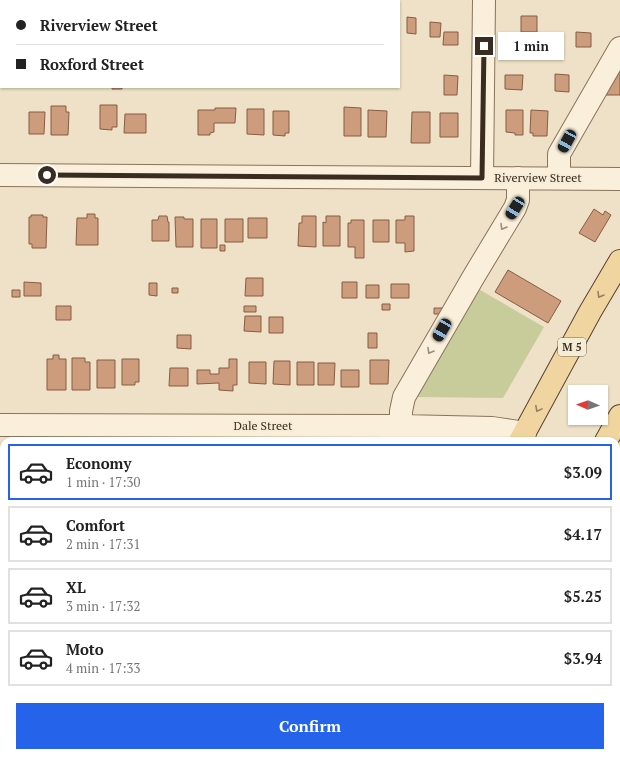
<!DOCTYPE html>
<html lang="en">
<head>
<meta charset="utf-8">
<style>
	:root { --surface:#fff; --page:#f6f6f6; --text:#222; --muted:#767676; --line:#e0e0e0; --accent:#2563eb }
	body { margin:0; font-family:"PT Serif",serif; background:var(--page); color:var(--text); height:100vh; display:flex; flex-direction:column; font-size:15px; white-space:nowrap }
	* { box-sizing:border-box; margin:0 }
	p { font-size:13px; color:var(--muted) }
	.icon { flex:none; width:22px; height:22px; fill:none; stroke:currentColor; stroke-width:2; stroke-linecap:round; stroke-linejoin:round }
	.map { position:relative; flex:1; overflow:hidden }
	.drawer { position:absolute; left:0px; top:437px; width:620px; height:320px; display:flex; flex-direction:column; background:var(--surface); border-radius:12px 12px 0 0; box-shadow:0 1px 3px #0004 }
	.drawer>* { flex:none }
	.guide { position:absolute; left:0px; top:0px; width:400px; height:88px; box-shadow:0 1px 3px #0004; display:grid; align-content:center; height:88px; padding:0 16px; background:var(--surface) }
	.needle { width:26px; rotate:272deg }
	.fabs { position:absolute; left:568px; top:385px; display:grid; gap:8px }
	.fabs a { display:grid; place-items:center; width:40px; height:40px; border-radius:0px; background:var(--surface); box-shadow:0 1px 3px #0004; font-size:20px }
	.end { position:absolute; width:18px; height:18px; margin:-9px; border:5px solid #3a2c20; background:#fff; box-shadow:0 0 0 2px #fff }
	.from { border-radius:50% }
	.bubble { position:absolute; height:28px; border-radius:0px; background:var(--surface); box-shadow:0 1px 3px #0004; font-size:13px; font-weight:600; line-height:28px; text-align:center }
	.car { position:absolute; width:12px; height:24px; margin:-12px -6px; border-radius:5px; box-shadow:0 0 3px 1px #0007; background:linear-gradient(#222 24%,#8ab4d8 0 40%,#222 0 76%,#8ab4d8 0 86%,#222 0) }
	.guide b { display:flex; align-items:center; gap:14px; height:38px; font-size:15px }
	.guide b+b { border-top:1px solid var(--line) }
	.guide i { width:10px; height:10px; background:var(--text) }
	ul { padding:7px 0 0; list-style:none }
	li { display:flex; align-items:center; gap:12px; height:56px; margin:0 8px 6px; padding:0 8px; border:2px solid var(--line); border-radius:0px }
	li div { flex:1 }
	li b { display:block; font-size:15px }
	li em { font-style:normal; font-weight:600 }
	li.active { border-color:var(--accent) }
	li>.icon { width:36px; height:36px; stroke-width:1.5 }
	.button { display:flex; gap:8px; margin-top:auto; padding:8px 16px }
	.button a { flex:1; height:46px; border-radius:0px; background:var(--accent); color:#fff; font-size:16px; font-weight:600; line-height:46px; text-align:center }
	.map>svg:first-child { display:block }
</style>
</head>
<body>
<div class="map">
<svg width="620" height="757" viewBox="0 0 620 757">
	<rect width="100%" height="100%" fill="#eee1c7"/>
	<path fill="#c7cc9a" d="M475,287L544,327L503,398L414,397Z
		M616,598H620V646H616Z"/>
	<path fill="#cc9c7d" stroke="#885d42" d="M521,16H537V32H521Z
		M407,17L416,18V34L407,33Z
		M430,22L441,23L440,37H430Z
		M444,32H458V45H443Z
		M576,32L591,33V47H576Z
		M620,71V95H606Z
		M555,74L569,75V92L555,91Z
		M444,75L458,76L457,95H444Z
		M505,75H523L522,90L505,89Z
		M112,87H122V89H112Z
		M100,105H117V127H112V130L100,129Z
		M51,106H66V112H69L68,135H51Z
		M344,107L361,108V136H344Z
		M215,108H236L235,123H214V132L210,133V135H198V110H215Z
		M247,109H264V135L247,134Z
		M368,110L387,111L386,137H368Z
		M506,110H523V135H515V133L506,132Z
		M531,110L548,111L547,136H533V133H530Z
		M273,111H289V133H285V136L273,135Z
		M29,112H45L44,134H29Z
		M412,112H430V143H411Z
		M440,113H458V137H440Z
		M125,114H146V133H124Z
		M594,209L603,215L605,211L611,215L595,242L579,233Z
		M87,214H95V218H98V245H76L77,218H87Z
		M31,215H43V217H47L46,248H32V244H29V217H31Z
		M159,216H167L168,222H169V241H152V220H158Z
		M302,216H316V247L298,246L299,223H302Z
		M326,216H340V246H323V222L326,223Z
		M405,216H414V251L405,252V243H396V220H405Z
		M175,217H184V219H193V247H176Z
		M248,218H267V238H248Z
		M201,219H217V248H201Z
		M225,219H243V242H225Z
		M351,220H364V258H355V247H348V223H351Z
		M373,220H389V242H373Z
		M220,245H225V251H220Z
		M508,270L561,301L548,323L495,292Z
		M246,278H263V296H245Z
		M24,282L41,283V296H24Z
		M342,282H357V298H342Z
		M149,283H157V296L149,295Z
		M391,284H409V298H391Z
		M366,285H379V298H366Z
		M172,288H178V293H172Z
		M12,290H20V297H12Z
		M382,304H390V310H382Z
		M56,306H71V320H56Z
		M244,306H256V312H244Z
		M434,308H442V314H434Z
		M245,316H261V332L244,331Z
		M269,317H283V333H269Z
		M368,333H377V348H368Z
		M177,335H191V349L177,348Z
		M53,355H59V359H66V390H47V359H53Z
		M72,358H85V362H90V390H72Z
		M122,359H139V382H135V385H122Z
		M229,359H237V385H233V391L219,390V383L197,384V370H210V374H219V368H229Z
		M97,360H115V388H97Z
		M370,360H389L388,384H370Z
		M274,361H290V385L273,384Z
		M249,362H266V384L249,383Z
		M297,362H314V385H297Z
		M318,363H335L334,385H318Z
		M170,368H188V386H169Z
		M341,370H359V387H341Z
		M0,470H4V495L0,494Z
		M2,529H4V543H2Z
		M0,697H4V740H0Z
		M616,704H620V757H560V753H616Z"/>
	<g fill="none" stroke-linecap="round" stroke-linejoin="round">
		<defs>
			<path id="minor" d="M0,175L620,179
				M482,178L484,0
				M559,178V154L620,48
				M0,425L401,426L492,428L525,433
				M401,426V411L404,397L474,276L515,208L518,200V178
				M616,499L620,491
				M616,531L620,533
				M539,753V757
				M200,756L211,757
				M162,757L171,753
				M250,757L251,753
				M489,757L492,753"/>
			<path id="major" d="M520,441L590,312L620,261
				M606,441L620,416
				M616,580H620
				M0,582H4
				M0,659H4
				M616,664H620
				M337,757L340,753
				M429,757L431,753"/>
		</defs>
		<use href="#minor" stroke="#89735c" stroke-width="24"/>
		<use href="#major" stroke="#584230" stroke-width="24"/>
		<use href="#minor" stroke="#f9efda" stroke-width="22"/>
		<use href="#major" stroke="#f0d5a0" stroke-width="22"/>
	</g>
	<defs><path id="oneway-chevron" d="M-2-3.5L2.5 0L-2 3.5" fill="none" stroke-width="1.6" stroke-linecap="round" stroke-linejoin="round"/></defs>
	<g stroke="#9a8e7d">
		<use href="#oneway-chevron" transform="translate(503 227) rotate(121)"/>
		<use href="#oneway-chevron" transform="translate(430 351) rotate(120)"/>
	</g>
	<g stroke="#958060">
		<use href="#oneway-chevron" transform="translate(600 295) rotate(121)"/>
		<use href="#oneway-chevron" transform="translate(538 409) rotate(118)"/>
	</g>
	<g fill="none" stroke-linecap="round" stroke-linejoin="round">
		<path stroke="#3a2c20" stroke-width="5" d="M47,175L482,178L484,46"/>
	</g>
	<g text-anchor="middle" stroke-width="3.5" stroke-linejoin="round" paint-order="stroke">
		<rect fill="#f5ecd6" stroke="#726657" stroke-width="1" x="558" y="338" width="28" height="18" rx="3"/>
		<g font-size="11" font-weight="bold" fill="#3a2c20">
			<text x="572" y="351">M 5</text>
		</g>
		<g font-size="12" fill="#3a2c20" stroke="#f5ecd6">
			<text x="538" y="182">Riverview Street</text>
			<text x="263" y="430">Dale Street</text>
		</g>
	</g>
</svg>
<div class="fabs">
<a><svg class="needle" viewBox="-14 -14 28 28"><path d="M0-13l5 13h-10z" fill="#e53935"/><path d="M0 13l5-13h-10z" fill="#767676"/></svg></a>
</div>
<i class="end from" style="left:47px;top:175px"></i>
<i class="end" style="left:484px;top:46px"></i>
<div class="bubble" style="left:498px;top:32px;width:66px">1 min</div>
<i class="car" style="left:567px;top:141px;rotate:209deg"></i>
<i class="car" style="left:515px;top:208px;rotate:212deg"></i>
<i class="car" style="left:442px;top:330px;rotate:210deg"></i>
<div class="guide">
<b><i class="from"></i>Riverview Street</b>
<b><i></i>Roxford Street</b>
</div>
<section class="drawer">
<ul>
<li class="active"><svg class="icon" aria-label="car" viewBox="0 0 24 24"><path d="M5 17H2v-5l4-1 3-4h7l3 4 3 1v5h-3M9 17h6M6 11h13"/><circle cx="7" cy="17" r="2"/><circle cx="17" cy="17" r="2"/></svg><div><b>Economy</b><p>1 min · 17:30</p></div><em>$3.09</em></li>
<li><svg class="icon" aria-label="car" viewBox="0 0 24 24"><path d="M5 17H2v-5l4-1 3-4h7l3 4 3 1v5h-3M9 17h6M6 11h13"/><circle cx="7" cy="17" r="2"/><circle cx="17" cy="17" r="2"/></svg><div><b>Comfort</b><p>2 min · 17:31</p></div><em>$4.17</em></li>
<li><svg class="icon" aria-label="car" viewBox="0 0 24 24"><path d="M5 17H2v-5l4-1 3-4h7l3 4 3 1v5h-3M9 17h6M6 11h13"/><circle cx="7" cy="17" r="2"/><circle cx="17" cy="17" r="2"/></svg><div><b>XL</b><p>3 min · 17:32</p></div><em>$5.25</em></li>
<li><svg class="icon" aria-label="car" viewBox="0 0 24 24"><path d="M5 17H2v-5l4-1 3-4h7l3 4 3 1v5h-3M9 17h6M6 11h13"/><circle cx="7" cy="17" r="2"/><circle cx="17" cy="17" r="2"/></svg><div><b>Moto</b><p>4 min · 17:33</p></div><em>$3.94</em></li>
</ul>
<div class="button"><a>Confirm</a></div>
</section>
</div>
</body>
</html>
